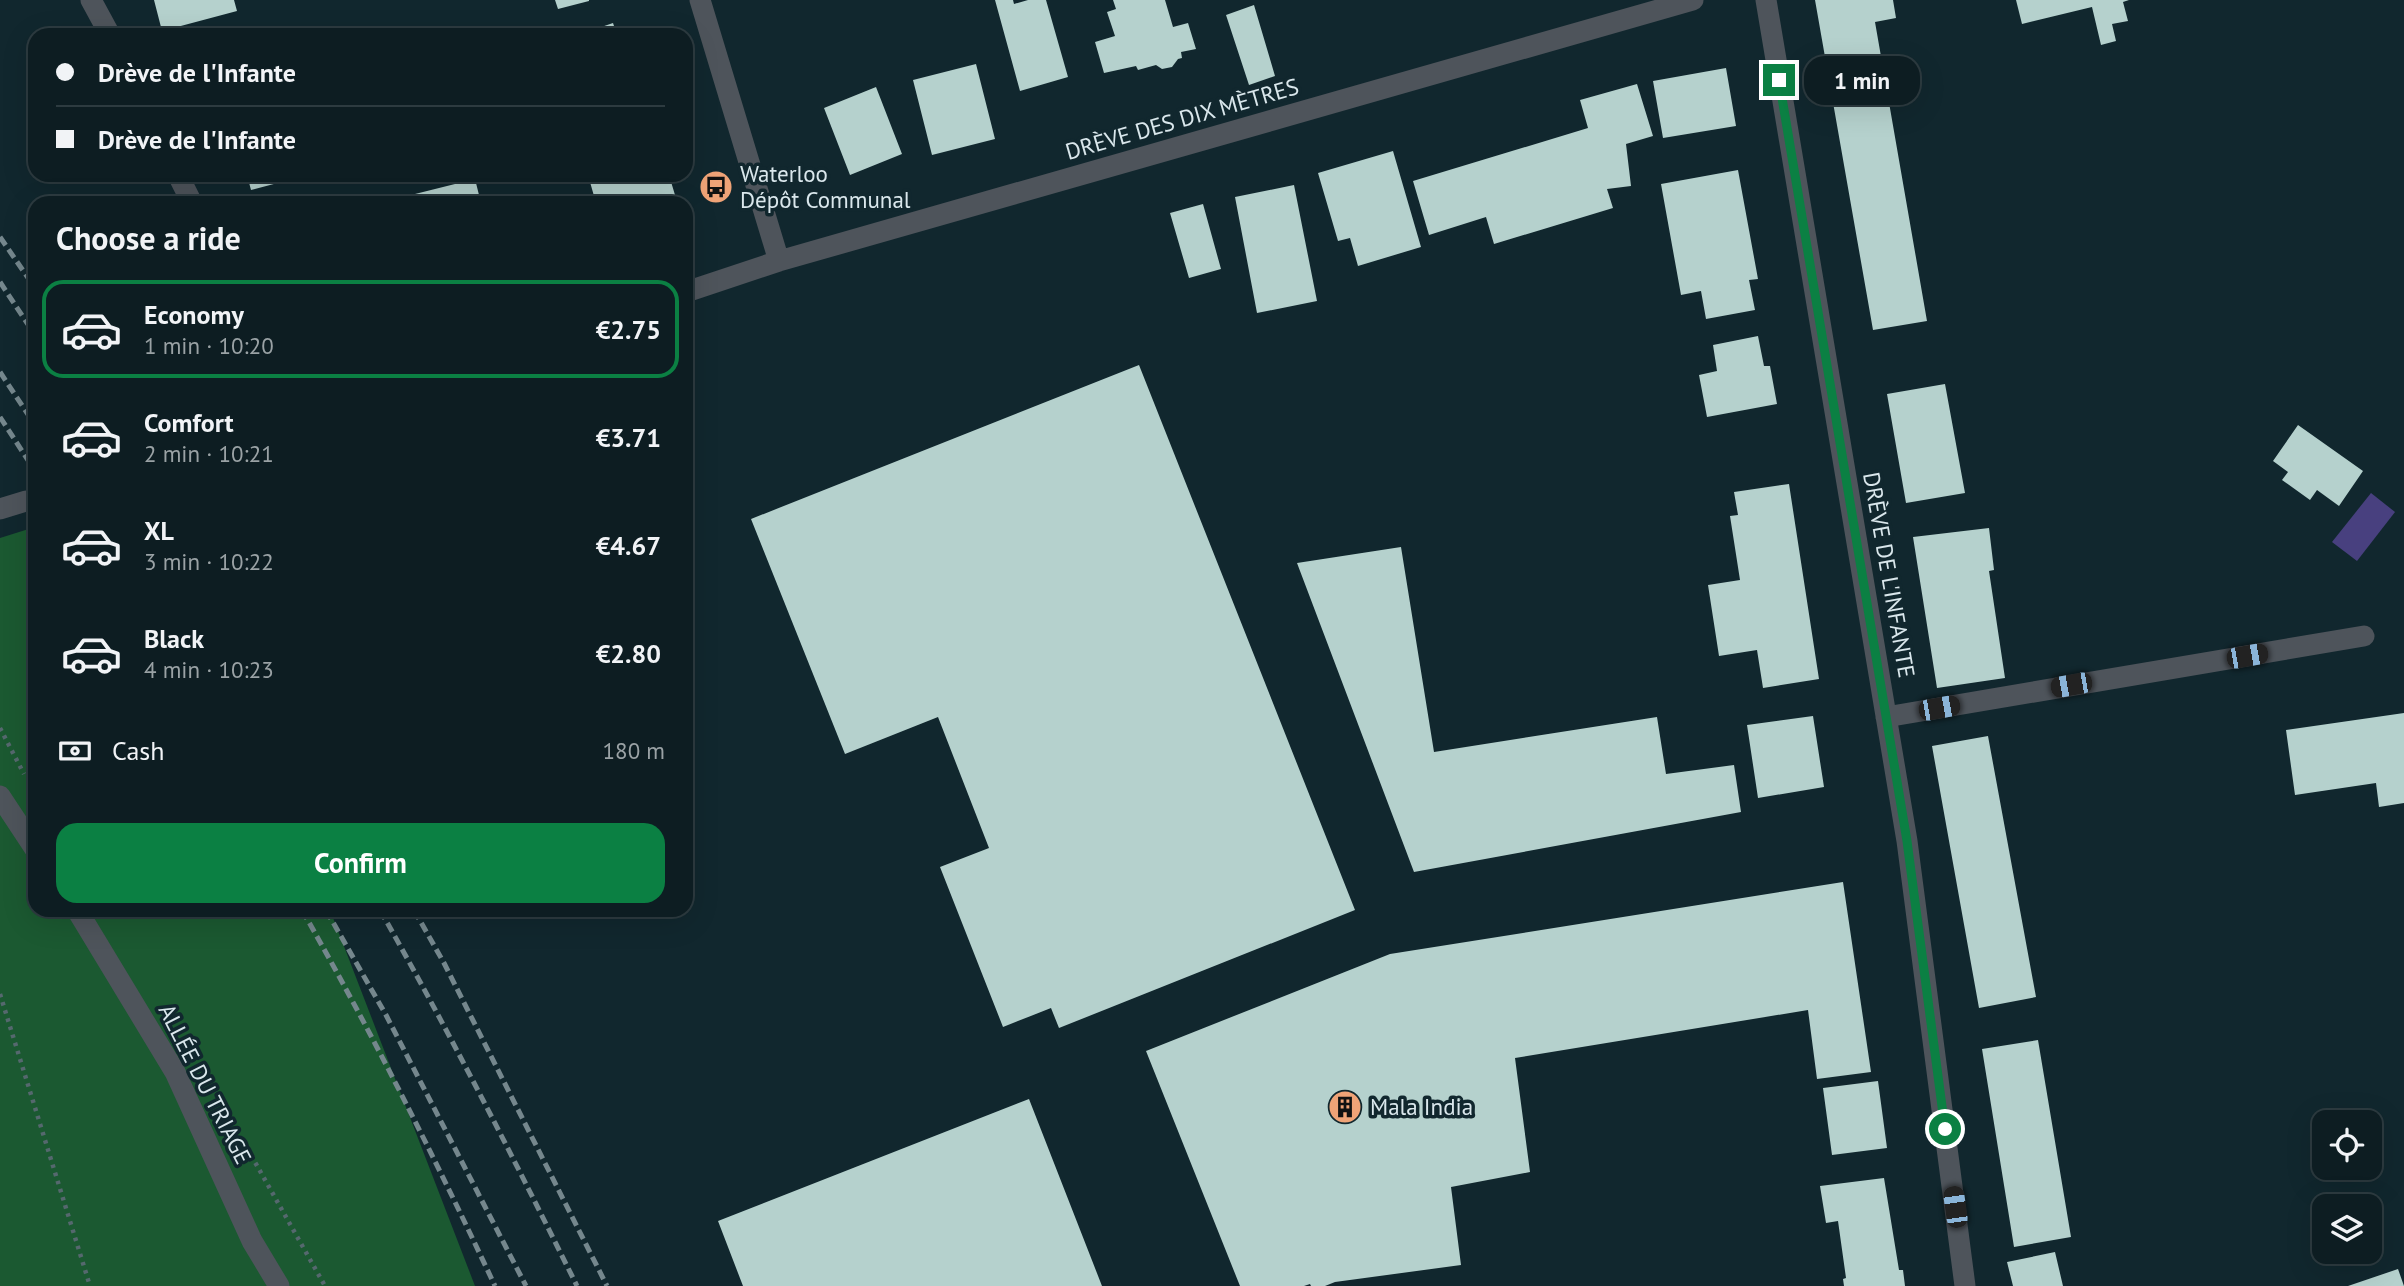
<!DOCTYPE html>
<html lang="en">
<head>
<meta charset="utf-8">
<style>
	:root { --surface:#0d1d22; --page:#16262a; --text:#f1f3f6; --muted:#9aa2a5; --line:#2d3b40; --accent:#0b8043 }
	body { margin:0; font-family:"PT Sans",sans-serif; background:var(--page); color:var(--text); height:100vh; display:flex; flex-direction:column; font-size:26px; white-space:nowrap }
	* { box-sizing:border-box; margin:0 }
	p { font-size:23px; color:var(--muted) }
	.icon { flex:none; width:38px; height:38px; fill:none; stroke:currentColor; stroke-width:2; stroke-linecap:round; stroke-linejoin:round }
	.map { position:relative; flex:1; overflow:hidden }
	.side { position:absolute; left:28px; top:196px; width:665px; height:721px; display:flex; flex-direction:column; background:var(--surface); border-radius:21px; box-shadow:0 7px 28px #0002,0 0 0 2px var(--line) }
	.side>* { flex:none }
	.guide { position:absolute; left:28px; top:28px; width:665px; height:154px; border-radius:21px; box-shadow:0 7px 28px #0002,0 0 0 2px var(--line); display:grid; align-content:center; height:154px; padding:0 28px; background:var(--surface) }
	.controls { position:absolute; left:2312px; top:1110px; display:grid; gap:14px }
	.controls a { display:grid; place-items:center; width:70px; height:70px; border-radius:14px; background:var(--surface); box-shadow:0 7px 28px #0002,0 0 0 2px var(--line); font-size:35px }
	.end { position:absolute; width:32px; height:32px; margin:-16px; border:9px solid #0b8043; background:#fff; box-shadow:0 0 0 4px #fff }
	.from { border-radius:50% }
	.bubble { position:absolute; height:49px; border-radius:21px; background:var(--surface); box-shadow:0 7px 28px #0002,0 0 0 2px var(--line); font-size:23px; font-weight:600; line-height:49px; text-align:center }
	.car { position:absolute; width:21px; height:42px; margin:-21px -10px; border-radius:9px; box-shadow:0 0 5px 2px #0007; background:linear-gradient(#222 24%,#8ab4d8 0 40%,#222 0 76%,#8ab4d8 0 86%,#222 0) }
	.guide b { display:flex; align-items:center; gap:24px; height:66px; font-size:26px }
	.guide b+b { border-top:2px solid var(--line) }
	.guide i { width:18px; height:18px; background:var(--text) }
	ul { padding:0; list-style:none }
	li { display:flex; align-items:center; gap:21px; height:98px; margin:0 14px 10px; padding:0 14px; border:4px solid transparent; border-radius:21px }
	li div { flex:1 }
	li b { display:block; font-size:26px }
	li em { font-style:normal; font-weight:600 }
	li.selected { border-color:var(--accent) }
	li>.icon { width:63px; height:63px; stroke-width:1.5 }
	h2 { padding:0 28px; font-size:32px; line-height:84px }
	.pay { display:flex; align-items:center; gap:18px; height:77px; padding:0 28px; font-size:26px }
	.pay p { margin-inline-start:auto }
	.action { display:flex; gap:14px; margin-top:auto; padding:14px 28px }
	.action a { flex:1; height:80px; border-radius:21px; background:var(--accent); color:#fff; font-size:28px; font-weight:600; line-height:80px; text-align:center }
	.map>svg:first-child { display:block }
</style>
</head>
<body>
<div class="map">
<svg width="2404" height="1286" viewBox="0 0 2404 1286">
	<rect width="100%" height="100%" fill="#11272e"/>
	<path fill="#1b5931" d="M35,527V910H330L475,1286H0V538Z"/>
	<path fill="#48407f" d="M2371,493L2395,512L2357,561L2332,542Z"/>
	<path fill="#b5d1cd" d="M154,0H234L237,11L162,31Z
		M555,0H589V1L558,9Z
		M995,0H1013L1014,4L1028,0H1046L1068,77L1020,91Z
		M1113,0H1165L1173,27L1188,23L1196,49L1181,52L1182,58L1178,59L1172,67L1162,69L1156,65L1138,70L1136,66L1104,73L1095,42L1115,36L1107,12L1116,9Z
		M1815,0H1893L1896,18L1875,22L1927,321L1873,330Z
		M2016,0H2129L2123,2L2128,21L2112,24L2116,41L2101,45L2092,7L2022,24Z
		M1254,5L1275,76L1249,85L1226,15Z
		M613,23L617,35H578Z
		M976,64L995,139L932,155L913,80Z
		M1726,68L1736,126L1663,138L1653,81Z
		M1637,84L1653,136L1626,144L1631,186L1607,189L1613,208L1494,244L1486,217L1429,235L1413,181L1588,128L1580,100Z
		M876,87L902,154L850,175L824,108Z
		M1393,151L1421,247L1358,266L1350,238L1338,241L1318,173Z
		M1738,170L1758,279L1749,280L1755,310L1706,319L1701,291L1681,295L1661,184Z
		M247,175H304V176L251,190Z
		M588,175H669L675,195L655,201V203H596Z
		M475,179L481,203H417L415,194Z
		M1294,185L1317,301L1257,313L1235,197Z
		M1203,204L1221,269L1189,278L1170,213Z
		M1758,336L1764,366H1770L1777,404L1707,417L1699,375L1717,371L1713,345Z
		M1139,365L1355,910L1059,1028L1051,1008L1003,1027L940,867L989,848L938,717L845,754L751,519Z
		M1945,384L1965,493L1906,503L1887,394Z
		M2298,425L2363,471L2339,506L2317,490L2310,500L2282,480L2288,472L2273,461Z
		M1789,484L1819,679L1763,688L1757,650L1719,656L1708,585L1740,580L1730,516L1738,515L1734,492Z
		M1989,528L1994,570L1989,571L2005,678L1937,688L1913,537Z
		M1401,547L1434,752L1657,717L1666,774L1734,765L1741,812L1414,872L1297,563Z
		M2404,713V803L2379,807L2376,783L2295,795L2286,730Z
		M1813,716L1824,787L1758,798L1747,725Z
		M1988,736L2036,997L1979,1008L1932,746Z
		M1843,882L1871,1072L1817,1079L1808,1010L1515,1058L1530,1172L1451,1187L1461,1265L1335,1282L1325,1286H1311L1310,1284L1304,1286H1240L1146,1051L1390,954Z
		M2038,1040L2071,1237L2014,1247L1982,1049Z
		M1878,1081L1887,1148L1832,1155L1823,1088Z
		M1029,1099L1102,1286H743L718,1221Z
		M1884,1178L1899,1270H1903L1905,1286H1844L1843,1279L1846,1278L1838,1221L1826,1223L1820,1186Z
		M2055,1252L2063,1286H2013L2007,1262Z
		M2398,1269L2404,1286H2348Z"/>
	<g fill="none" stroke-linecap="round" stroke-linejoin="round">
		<path stroke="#55686e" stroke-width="4.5" stroke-dasharray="3.5 5" stroke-linecap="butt" d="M0,728L24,774
			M0,994L90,1286
			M247,1148L325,1286"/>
		<path stroke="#4e545b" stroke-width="21" d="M91,0L110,35
			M700,0L779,261
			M1766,0L1907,841L1965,1286
			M178,175L192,203
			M686,292L779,261L1693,0
			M0,509L26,501
			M1886,717L2364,636
			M0,796L35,849
			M77,910L175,1072L252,1241L279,1286"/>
		<path stroke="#75878d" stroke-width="5" stroke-dasharray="10 5" stroke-linecap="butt" d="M0,237L35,288
			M0,282L35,335
			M0,372L35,425
			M0,417L35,471
			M302,910C372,1033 435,1158 495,1286
			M326,910L386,1015L526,1286
			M380,910C450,1033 514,1159 577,1286
			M414,910L444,963L607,1286"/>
	</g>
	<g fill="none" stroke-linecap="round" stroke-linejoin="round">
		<path stroke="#0b8043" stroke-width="9" d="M1779,80L1907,841L1945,1129"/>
	</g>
	<defs>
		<symbol id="bus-disc" viewBox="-11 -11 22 22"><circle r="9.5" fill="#efa377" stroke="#11272e"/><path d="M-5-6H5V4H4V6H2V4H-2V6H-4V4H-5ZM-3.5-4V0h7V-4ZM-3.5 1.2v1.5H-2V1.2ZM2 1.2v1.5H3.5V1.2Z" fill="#111"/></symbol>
		<symbol id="building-disc" viewBox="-11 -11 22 22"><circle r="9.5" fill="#efa377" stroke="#11272e"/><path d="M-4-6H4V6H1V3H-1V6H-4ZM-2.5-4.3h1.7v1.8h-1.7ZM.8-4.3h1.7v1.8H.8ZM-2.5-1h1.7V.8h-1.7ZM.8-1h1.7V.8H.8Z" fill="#111"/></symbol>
	</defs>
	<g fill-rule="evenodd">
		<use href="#bus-disc" x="697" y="168" width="38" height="38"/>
		<use href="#building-disc" x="1326" y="1088" width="38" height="38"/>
	</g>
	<g text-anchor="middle" stroke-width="7" stroke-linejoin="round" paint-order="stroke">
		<g font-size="23" fill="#dae7ec" stroke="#11272e">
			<text transform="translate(1182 119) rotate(-16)" y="8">DRÈVE DES DIX MÈTRES</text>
			<text transform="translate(1889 575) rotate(80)" y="8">DRÈVE DE L'INFANTE</text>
			<text transform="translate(205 1084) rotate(63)" y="8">ALLÉE DU TRIAGE</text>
		</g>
		<g font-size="23" fill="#dae7ec" stroke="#11272e" text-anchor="start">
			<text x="740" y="182">Waterloo<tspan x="740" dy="26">Dépôt Communal</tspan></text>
			<text x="1370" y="1115">Mala India</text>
		</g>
	</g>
</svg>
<div class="controls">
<a><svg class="icon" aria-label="locate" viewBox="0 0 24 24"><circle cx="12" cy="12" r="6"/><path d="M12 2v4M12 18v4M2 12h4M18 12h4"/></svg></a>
<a><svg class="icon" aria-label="layers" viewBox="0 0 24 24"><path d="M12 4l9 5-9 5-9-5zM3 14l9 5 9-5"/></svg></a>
</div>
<i class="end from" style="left:1945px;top:1129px"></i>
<i class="end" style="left:1779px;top:80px"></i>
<div class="bubble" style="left:1804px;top:56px;width:116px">1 min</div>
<i class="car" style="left:2247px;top:656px;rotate:80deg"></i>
<i class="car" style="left:2071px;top:685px;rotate:260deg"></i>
<i class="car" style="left:1939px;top:708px;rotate:80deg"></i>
<i class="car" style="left:1955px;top:1207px;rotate:352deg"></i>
<div class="guide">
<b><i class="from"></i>Drève de l'Infante</b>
<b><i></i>Drève de l'Infante</b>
</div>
<section class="side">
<h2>Choose a ride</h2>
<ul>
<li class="selected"><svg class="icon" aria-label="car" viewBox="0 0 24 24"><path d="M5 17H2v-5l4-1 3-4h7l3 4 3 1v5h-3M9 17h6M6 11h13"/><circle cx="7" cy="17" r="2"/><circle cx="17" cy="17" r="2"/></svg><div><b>Economy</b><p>1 min · 10:20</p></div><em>€2.75</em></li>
<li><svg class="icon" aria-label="car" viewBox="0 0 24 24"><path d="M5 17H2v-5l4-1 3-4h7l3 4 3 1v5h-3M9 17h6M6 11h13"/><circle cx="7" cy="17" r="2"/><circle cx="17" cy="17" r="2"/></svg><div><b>Comfort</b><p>2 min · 10:21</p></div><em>€3.71</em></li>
<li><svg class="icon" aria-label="car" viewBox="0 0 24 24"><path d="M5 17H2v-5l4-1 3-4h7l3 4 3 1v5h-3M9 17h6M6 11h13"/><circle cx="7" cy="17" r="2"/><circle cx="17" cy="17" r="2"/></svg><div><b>XL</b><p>3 min · 10:22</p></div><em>€4.67</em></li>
<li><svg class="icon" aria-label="car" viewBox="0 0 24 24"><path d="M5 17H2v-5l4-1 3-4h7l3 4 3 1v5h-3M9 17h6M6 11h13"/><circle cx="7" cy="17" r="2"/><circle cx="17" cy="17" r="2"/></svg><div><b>Black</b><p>4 min · 10:23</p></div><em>€2.80</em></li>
</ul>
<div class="pay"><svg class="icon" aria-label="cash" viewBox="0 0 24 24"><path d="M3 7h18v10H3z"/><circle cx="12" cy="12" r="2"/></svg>Cash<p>180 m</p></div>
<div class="action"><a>Confirm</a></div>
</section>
</div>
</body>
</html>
